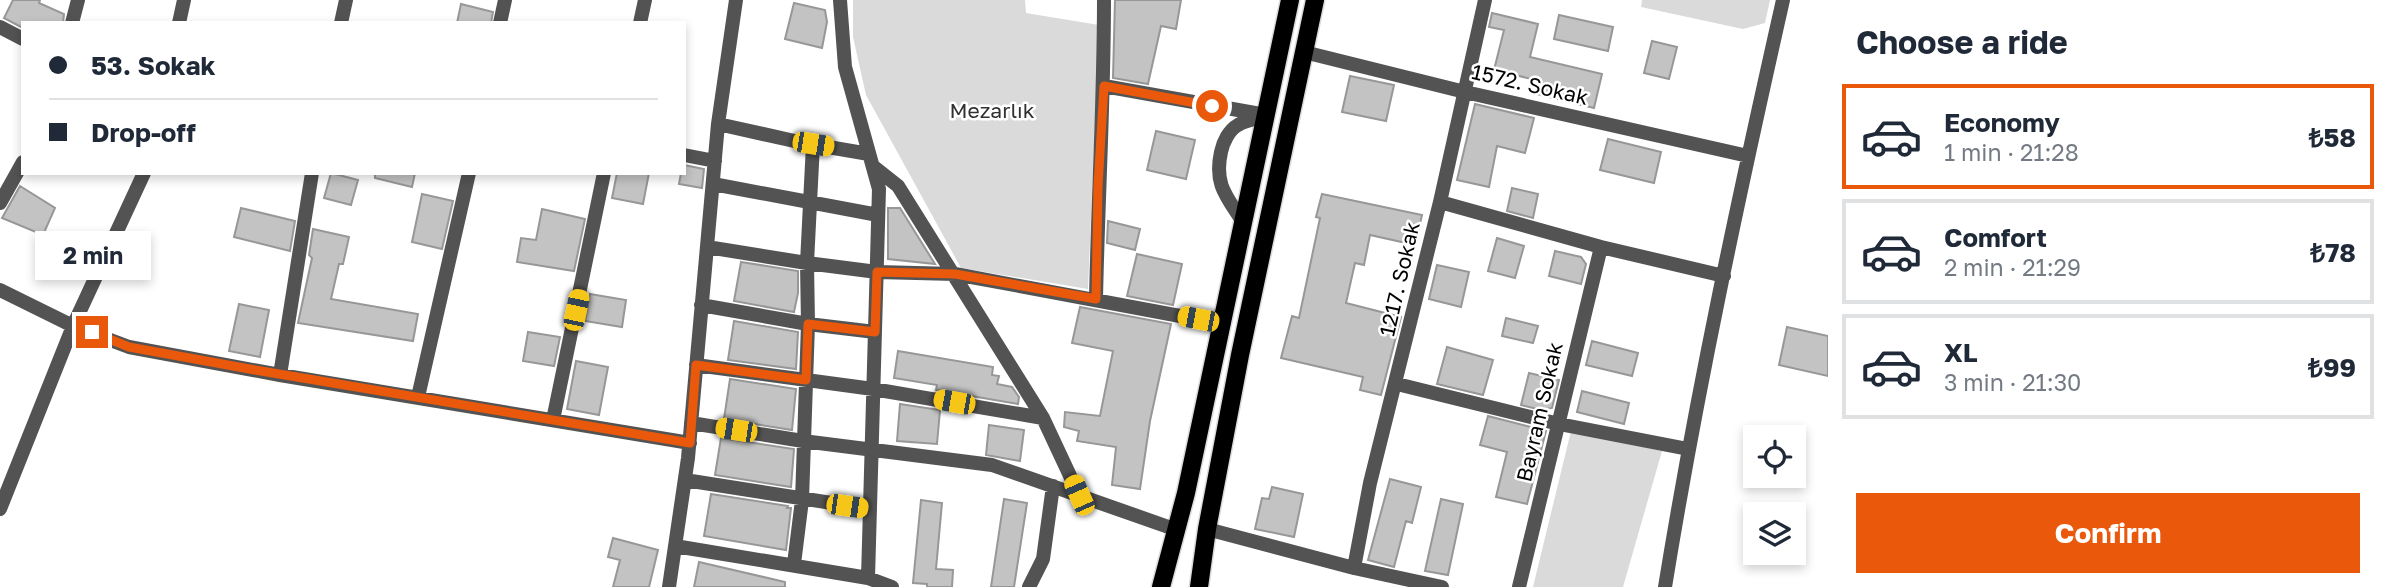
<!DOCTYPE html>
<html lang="en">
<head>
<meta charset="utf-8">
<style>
	:root { --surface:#fff; --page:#f2f2f3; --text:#1f2937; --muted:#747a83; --line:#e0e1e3; --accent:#ea580c }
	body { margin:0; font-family:"Golos Text",sans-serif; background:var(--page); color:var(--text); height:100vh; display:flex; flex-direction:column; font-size:26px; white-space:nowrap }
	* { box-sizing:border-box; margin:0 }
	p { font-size:23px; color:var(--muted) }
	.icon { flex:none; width:38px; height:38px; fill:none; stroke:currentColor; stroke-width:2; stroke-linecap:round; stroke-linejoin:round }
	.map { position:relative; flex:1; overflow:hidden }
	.details { display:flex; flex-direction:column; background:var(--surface); width:560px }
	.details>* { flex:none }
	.guide { position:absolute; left:21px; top:21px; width:665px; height:154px; border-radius:0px; box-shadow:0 4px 10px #0003; display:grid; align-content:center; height:154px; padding:0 28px; background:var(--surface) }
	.fabs { position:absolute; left:1743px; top:425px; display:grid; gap:14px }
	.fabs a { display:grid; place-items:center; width:63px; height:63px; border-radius:0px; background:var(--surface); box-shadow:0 4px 10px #0003; font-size:35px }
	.end { position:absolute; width:32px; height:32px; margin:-16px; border:9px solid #ea580c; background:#fff; box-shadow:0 0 0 4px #fff }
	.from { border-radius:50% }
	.bubble { position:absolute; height:49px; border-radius:0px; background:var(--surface); box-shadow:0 4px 10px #0003; font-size:23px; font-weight:700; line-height:49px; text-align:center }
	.car { position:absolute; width:21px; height:42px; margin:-21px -10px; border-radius:9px; box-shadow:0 0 5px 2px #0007; background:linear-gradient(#f5c518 24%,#345 0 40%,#f5c518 0 76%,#345 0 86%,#f5c518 0) }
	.guide b { display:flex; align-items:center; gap:24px; height:66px; font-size:26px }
	.guide b+b { border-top:2px solid var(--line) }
	.guide i { width:18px; height:18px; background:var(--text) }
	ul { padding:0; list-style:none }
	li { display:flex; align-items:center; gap:21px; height:105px; margin:0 14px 10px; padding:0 14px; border:4px solid var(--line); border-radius:0px }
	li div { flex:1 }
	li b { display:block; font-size:26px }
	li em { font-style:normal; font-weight:700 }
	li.on { border-color:var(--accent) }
	li>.icon { width:63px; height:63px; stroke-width:1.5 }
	h2 { padding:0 28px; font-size:32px; line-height:84px }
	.button { display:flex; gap:14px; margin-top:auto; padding:14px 28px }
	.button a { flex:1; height:80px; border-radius:0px; background:var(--accent); color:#fff; font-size:28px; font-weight:700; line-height:80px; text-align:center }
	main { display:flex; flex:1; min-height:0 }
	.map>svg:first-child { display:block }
</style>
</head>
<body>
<main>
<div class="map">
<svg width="1828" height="587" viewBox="0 0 1828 587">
	<rect width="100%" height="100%" fill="#fff"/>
	<path fill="#dadada" d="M853,0H1025L1026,13L1099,25L1088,289L961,268L866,95L853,37Z
		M1642,0H1770L1765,23L1743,29L1641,7Z
		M1571,431L1662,451L1623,587H1533Z"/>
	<path fill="#c3c3c3" stroke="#979797" stroke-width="2" d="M13,0H40L39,3L64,14L63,23H23V28L4,18Z
		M1115,0H1181L1176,29L1161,26L1148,84L1113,78Z
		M794,3L825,10L827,22L822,48L785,39Z
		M461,4L493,12L491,23H457Z
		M1492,13L1538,24L1530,57L1602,74L1594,108L1537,94L1540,81L1494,70L1504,30L1489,27Z
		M1559,15L1613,27L1608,51L1554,39Z
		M1652,41L1677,47L1669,79L1644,73Z
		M1350,76L1394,85L1386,121L1342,112Z
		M1475,104L1534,118L1525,153L1497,146L1489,187L1457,180Z
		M1156,131L1195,140L1186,179L1147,170Z
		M1608,139L1661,152L1654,183L1600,170Z
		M684,165L704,169L702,188L679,184L681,173H684Z
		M331,173L358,180L351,205L324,198Z
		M375,173H415L412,187L375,178Z
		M617,173H649L643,204L612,198Z
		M20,186L55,208L43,235L2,218Z
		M1512,188L1538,194L1533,218L1507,211Z
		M422,194L453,201L442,249L412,242Z
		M1322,194L1422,215L1415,245L1370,235L1364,265L1355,263L1346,303L1401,317L1381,395L1360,390L1363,377L1281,358L1292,316L1299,318L1320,218L1316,217Z
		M241,208L295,221L290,251L234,237Z
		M888,208H900L935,264L888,259Z
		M542,209L585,219L574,271L517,262L521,238L536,240Z
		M1108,221L1140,229L1135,250L1107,243Z
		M313,229L349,237L343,264H339L331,299L418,314L413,341L298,323L312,258L309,255Z
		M1497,238L1524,246L1515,278L1488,271Z
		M1555,251L1581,257L1586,264L1581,284L1549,276Z
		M1137,254L1182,264L1173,305L1127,296Z
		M741,262L798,271V293L794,312L734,301Z
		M1437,265L1469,272L1461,307L1429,299Z
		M590,294L626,300L622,327L585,321Z
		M239,304L269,310L260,357L229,351Z
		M1080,307L1171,324L1150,421L1140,489L1112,485L1116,447L1077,441L1079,431L1064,427L1065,412L1100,416L1113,351L1072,343Z
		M1506,318L1538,326L1533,343L1502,336Z
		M734,321L798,332L796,369L728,360Z
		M1787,327L1828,336V376L1779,365Z
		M528,332L560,337L554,366L523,361Z
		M1592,341L1638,353L1632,376L1586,365Z
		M1447,347L1493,360L1483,395L1437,384Z
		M898,351L993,367L992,375L999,376L997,384L1012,387L1019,397L1018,404L936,390L937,385L894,378Z
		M576,361L608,367L599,415L567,409Z
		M1529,373L1559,380L1552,408L1541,410L1521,405Z
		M730,379L796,389L792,430L724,419Z
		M1582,391L1629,403L1624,424L1577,412Z
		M900,404L940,410L937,444L897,441Z
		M1488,416L1546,431L1527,504L1496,497L1507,452L1480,445Z
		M989,425L1024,430L1020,461L986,455Z
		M721,438L794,449L791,487L715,475Z
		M1390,479L1421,487L1412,523L1406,521L1394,567L1368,560Z
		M1272,487L1303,494L1294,537L1255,529L1262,498L1269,499Z
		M711,494L788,506L787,508H791L786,550L704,536Z
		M1004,499L1027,503L1014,587H991Z
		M1441,499L1463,504L1448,575L1425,571Z
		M921,500L942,503L936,569L953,570L952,587H927V584L913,583Z
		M613,538L658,550L649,587H613L620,560L608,557Z
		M699,562L785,582V587H694Z"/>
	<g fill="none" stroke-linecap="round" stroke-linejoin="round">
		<defs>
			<path id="major" d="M1161,587L1186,493L1290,0
				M1199,587L1207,529L1240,355L1315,0"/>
		</defs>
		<use href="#major" stroke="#dbdbdb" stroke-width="21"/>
		<path stroke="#535353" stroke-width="14" d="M840,0L845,67L879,189L868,578
			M72,23L78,0
			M179,23L184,0
			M341,23L346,0
			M500,23L505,0
			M640,23L645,0
			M0,27L23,39
			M1304,52L1465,92L1748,156
			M1104,86L1266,115
			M718,124L799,142L869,154
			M684,155L715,161
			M874,167L898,186L1043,418L1079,495
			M713,184L878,215
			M1440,202L1601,247L1724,276
			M0,203L23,162
			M1243,222C1226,196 1214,184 1221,152C1223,142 1229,130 1238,125C1246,120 1256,119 1264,116
			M707,247L807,263L877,272L955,274L1223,324
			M0,290L73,326L129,347L280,375L690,443
			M1096,299C1098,199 1104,100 1104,0
			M701,305L808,324L875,332
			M696,365L873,389L1043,418
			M280,375L312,173
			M1397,384L1559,424L1688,449
			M418,397L469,173
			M553,420L604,173
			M691,423L803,441L992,465L1177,530
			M685,480L870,509
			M0,509L73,326L144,173
			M1207,529L1354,568L1442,587
			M675,546L868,578L892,587
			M794,564L802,500L808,324L807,263L813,144
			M1354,568L1370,483L1440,202L1485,0
			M669,587L688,458L718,124L736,0
			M1029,587L1043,559L1053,486
			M1519,587L1601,247
			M1665,587C1697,390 1739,195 1783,0"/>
		<use href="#major" stroke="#000" stroke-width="18"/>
	</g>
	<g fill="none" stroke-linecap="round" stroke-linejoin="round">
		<path stroke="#ea580c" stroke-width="9" d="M92,332L129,347L255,370L690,443L696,365L806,380L808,324L875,332L877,272L955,274L1096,299L1098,186L1104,86L1212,106"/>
	</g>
	<g text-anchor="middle" stroke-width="5" stroke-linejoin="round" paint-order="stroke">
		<g font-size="21" fill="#000" stroke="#fff">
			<text transform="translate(1530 85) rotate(13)" y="7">1572. Sokak</text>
			<text transform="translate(1400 279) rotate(-77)" y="7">1217. Sokak</text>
			<text transform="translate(1540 412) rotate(-77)" y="7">Bayram Sokak</text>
		</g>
		<g font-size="21" fill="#313131" stroke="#fff">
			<text x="992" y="118">Mezarlık</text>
		</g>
	</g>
</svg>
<div class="fabs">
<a><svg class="icon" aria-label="locate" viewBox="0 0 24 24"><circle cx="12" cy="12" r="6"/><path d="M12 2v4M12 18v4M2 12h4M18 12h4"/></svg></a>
<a><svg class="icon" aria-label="layers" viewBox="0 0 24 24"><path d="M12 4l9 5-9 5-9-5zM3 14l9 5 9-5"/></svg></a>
</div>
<i class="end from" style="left:1212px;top:106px"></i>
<i class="end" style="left:92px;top:332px"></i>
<div class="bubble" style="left:35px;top:231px;width:116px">2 min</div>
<i class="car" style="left:813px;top:144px;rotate:99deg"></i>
<i class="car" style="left:576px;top:310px;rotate:12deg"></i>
<i class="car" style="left:1198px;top:319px;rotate:281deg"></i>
<i class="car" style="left:954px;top:402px;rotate:280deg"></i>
<i class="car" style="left:736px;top:430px;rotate:279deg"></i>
<i class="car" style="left:1079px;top:495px;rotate:336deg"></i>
<i class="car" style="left:847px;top:506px;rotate:98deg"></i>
<div class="guide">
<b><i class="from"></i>53. Sokak</b>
<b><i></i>Drop-off</b>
</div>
</div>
<section class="details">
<h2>Choose a ride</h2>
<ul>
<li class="on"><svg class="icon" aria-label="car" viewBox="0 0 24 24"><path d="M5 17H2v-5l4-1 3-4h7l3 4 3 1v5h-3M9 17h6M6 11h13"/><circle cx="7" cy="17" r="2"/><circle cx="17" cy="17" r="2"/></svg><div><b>Economy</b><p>1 min · 21:28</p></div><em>₺58</em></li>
<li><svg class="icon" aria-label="car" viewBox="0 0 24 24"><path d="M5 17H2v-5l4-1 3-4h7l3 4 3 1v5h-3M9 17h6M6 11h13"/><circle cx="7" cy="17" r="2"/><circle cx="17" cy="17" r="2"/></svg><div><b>Comfort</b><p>2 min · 21:29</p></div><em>₺78</em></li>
<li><svg class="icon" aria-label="car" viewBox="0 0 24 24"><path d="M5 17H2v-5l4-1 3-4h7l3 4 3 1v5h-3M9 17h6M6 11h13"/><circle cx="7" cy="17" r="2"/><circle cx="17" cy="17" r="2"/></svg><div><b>XL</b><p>3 min · 21:30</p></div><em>₺99</em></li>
</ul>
<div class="button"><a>Confirm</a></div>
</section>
</main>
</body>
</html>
